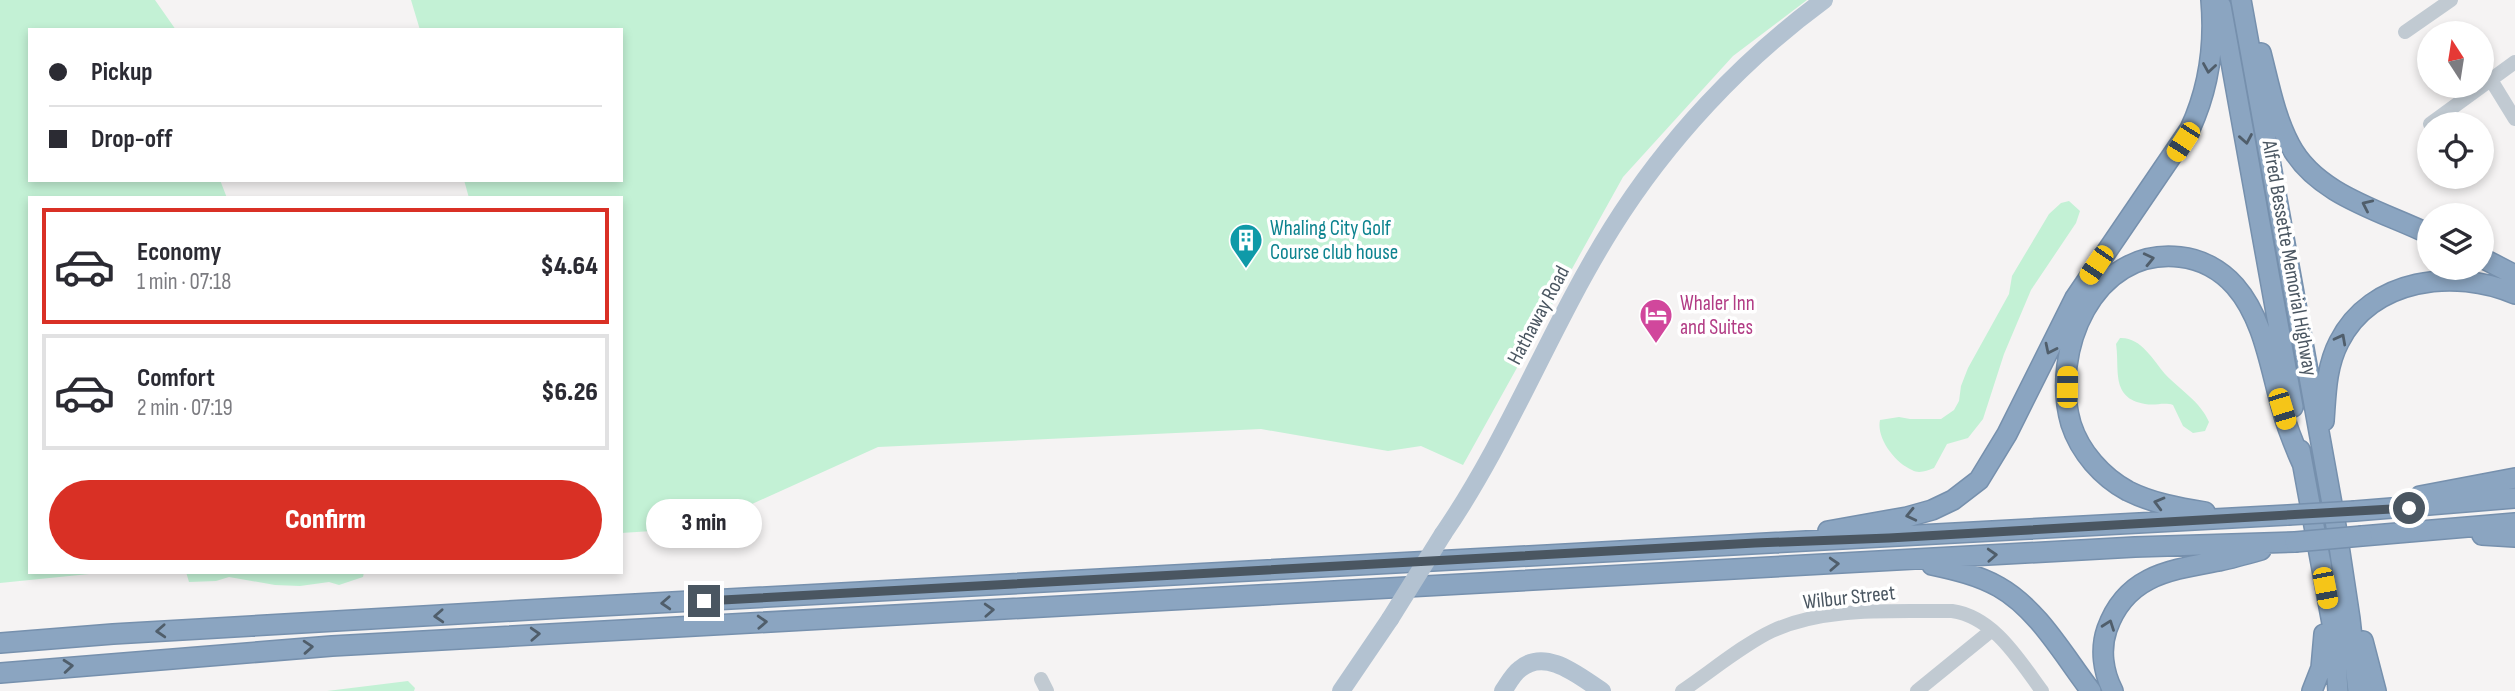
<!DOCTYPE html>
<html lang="en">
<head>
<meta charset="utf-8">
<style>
	:root { --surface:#fff; --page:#f2f2f3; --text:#2b2b33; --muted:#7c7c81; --line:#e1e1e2; --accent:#d93025 }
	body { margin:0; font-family:"Sofia Sans Condensed",sans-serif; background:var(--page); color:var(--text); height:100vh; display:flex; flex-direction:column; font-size:26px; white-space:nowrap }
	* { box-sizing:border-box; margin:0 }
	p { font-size:23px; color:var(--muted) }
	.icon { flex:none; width:38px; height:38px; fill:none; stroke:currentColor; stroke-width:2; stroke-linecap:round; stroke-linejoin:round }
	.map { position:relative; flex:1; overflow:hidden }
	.panel { position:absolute; left:28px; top:196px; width:595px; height:378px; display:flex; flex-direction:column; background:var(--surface); border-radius:0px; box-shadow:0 4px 10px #0003 }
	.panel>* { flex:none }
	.hud { position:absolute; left:28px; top:28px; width:595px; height:154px; border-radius:0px; box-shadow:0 4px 10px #0003; display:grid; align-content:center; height:154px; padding:0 21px; background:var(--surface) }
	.needle { width:46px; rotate:348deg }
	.tools { position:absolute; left:2417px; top:21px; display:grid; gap:14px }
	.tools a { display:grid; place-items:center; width:77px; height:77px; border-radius:50%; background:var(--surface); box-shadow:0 4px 10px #0003; font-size:35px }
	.end { position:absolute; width:32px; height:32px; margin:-16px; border:9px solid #4a5661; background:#fff; box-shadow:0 0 0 4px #fff }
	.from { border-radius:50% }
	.bubble { position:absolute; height:49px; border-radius:24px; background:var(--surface); box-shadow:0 4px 10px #0003; font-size:23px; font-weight:800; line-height:49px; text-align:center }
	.car { position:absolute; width:21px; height:42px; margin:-21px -10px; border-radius:9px; box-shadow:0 0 5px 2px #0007; background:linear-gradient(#f5c518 24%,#345 0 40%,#f5c518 0 76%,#345 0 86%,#f5c518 0) }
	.hud b { display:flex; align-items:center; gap:24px; height:66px; font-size:26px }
	.hud b+b { border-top:2px solid var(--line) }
	.hud i { width:18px; height:18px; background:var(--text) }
	ul { padding:12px 0 0; list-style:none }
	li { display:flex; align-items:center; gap:21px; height:116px; margin:0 14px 10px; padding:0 7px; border:4px solid var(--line); border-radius:0px }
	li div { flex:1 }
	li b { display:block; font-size:26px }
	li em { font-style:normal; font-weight:800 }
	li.selected { border-color:var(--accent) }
	li>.icon { width:63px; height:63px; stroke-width:1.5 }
	.action { display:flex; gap:14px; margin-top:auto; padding:14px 21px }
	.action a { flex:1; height:80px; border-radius:42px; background:var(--accent); color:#fff; font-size:28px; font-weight:800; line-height:80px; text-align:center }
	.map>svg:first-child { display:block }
</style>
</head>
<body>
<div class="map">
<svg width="2515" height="691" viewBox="0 0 2515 691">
	<rect width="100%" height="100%" fill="#f5f3f3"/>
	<path fill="#c3f1d5" d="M0,0H155L176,30H30V180H220L227,198H30V572H109L0,583Z
		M411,0H1807L1733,56L1623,177L1463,465L1421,446L1388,451L1261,429L878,447L699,528L621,533V198H469L464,180H621V30H420Z
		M2069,201L2080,211L2076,223L2031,290L2004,354L1983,419L1968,438L1947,444L1934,468C1926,471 1919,474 1912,470C1895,463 1876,438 1880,420L1899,417L1910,419H1941L1954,410L1959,401L1961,386L1968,368L2009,294L2012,276L2049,214L2061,203Z
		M2120,338C2141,337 2153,360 2165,374C2180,390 2200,401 2209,422L2205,431L2193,433L2183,426L2173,405C2164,402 2155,406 2145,404C2110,398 2120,369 2116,344Z
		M186,572H364L363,577L339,585L329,582L300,586L275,585L229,577L216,581L189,582Z
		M408,681L415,688L414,691H327Z"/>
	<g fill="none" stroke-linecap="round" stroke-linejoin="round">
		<defs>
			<path id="highway" d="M2241,0L2336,526L2350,619L2358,691
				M2221,6L2293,407
				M2261,53C2269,84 2275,117 2290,145C2316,195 2382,211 2429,234
				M2482,258L2515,275
				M2324,421C2326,394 2326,367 2339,342C2371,278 2455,268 2515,294
				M2300,450L2334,634L2338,691
				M2420,496L2515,478
				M2355,511L2515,498
				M2205,512C2179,508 2152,503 2128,491C2102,477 2080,452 2071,424C2050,352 2093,247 2180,257C2201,259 2221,270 2235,286C2264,319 2270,368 2282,409C2287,428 2294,445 2302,463
				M1828,531L1907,517L1932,510L1953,500L1979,480L2007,434L2075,298L2190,129C2209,88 2215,45 2211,0
				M2482,535L2515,537
				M2362,536L2515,523
				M1932,565C1955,570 1978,575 1999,587C2038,609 2064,656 2091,691
				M2363,641L2376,691
				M0,643L113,634L562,608L2288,515
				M0,673L332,646L2135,547L2295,542
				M2113,691C2103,672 2100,649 2107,629C2126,575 2170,570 2219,561C2233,558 2247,554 2261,550
				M2312,691L2321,668L2324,634"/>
		</defs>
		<use href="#highway" stroke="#7690ad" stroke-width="22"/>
		<path stroke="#c1cad2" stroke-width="14" d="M2405,32L2451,0
			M2491,80L2515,119
			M2430,124L2515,62
			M1041,679L1047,691
			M1682,691C1709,673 1744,644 1772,631C1827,606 1894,612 1952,611C1994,617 2019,660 2042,691
			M1917,691L1992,630"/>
		<path stroke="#b3c2d1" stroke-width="18" d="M1443,534C1509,438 1550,327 1612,228C1667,140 1741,61 1824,0
			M1341,691L1390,619
			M1503,691C1508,684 1513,674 1520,669C1546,647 1580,677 1602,691"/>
		<use href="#highway" stroke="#8ba5c1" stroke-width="19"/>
		<defs>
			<path id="highway-bridge" d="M2288,515L2355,511
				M2295,542L2362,536"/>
		</defs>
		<use href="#highway-bridge" stroke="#7690ad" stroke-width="22" stroke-linecap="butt"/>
		<path stroke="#b3c2d1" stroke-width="18" d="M1390,619L1443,534"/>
		<use href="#highway-bridge" stroke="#8ba5c1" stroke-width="19"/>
	</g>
	<defs><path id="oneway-chevron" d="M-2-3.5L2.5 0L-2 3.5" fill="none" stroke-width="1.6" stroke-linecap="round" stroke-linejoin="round" transform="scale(1.75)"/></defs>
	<g stroke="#505e6b">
		<use href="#oneway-chevron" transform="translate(2209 68) rotate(99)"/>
		<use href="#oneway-chevron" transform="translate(2246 139) rotate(80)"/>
		<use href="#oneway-chevron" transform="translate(2367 205) rotate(-155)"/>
		<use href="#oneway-chevron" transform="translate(2149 259) rotate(-13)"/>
		<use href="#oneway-chevron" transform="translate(2341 339) rotate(-62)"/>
		<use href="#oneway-chevron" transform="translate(2050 349) rotate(116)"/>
		<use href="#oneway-chevron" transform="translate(2159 503) rotate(-165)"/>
		<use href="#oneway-chevron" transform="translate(1911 515) rotate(167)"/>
		<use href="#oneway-chevron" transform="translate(1992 555) rotate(-3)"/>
		<use href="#oneway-chevron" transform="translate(1834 564) rotate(-3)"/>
		<use href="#oneway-chevron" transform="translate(666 603) rotate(177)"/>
		<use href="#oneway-chevron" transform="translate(989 610) rotate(-3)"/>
		<use href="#oneway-chevron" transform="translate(439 616) rotate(177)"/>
		<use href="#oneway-chevron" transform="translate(762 622) rotate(-3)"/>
		<use href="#oneway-chevron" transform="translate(2109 625) rotate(-70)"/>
		<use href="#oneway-chevron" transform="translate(161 631) rotate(177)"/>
		<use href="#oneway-chevron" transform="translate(535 634) rotate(-3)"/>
		<use href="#oneway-chevron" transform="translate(308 647) rotate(-4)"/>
		<use href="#oneway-chevron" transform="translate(68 666) rotate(-5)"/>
	</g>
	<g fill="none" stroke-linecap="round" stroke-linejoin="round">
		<path stroke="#4a5661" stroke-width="9" d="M704,601L1755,543L1889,538L2409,508"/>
	</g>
	<defs>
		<symbol id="building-pin" viewBox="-11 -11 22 30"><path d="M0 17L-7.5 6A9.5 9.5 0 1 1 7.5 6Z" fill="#0f9aa8" stroke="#fff"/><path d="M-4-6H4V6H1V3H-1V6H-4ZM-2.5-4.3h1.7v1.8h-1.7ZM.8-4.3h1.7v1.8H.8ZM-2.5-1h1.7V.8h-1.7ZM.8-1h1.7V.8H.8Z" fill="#fff"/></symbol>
		<symbol id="hotel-pin" viewBox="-11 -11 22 30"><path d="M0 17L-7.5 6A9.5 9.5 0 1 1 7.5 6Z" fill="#d1479c" stroke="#fff"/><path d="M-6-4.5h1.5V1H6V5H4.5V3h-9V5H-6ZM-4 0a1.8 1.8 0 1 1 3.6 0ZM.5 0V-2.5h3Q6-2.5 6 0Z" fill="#fff"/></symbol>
	</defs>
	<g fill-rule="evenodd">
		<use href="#building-pin" x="1227" y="221" width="38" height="52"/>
		<use href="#hotel-pin" x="1637" y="296" width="38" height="52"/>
	</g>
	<g text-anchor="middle" stroke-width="7" stroke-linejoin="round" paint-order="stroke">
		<g font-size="21" fill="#0d838f" stroke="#fff" text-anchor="start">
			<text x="1270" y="235">Whaling City Golf<tspan x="1270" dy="24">Course club house</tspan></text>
		</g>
		<g font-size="21" fill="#4a5661" stroke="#fff">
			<text transform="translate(2290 258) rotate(80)" y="7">Alfred Bessette Memorial Highway</text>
			<text transform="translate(1538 315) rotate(-62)" y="7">Hathaway Road</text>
			<text transform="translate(1849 597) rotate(-6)" y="7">Wilbur Street</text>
		</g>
		<g font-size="21" fill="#b23c85" stroke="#fff" text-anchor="start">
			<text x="1680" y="310">Whaler Inn<tspan x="1680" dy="24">and Suites</tspan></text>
		</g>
	</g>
</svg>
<div class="tools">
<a><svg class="needle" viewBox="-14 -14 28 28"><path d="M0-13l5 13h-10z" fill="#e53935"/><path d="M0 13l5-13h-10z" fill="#7c7c81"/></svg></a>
<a><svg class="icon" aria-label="locate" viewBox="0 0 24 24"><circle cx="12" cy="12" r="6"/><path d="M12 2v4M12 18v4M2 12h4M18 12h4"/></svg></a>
<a><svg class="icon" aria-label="layers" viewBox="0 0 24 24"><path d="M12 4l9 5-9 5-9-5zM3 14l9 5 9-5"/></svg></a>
</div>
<i class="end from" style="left:2409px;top:508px"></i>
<i class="end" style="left:704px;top:601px"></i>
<div class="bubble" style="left:646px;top:499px;width:116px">3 min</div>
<i class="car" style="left:2183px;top:142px;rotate:213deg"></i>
<i class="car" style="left:2096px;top:265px;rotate:214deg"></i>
<i class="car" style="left:2067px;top:387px;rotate:1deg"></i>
<i class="car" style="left:2282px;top:409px;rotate:163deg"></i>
<i class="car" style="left:2325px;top:588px;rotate:169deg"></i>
<div class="hud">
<b><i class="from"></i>Pickup</b>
<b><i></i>Drop-off</b>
</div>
<section class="panel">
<ul>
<li class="selected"><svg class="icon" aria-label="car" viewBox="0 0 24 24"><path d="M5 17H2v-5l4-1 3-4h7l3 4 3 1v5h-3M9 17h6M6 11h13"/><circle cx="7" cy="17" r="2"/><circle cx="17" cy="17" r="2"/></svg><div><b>Economy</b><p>1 min · 07:18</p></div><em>$4.64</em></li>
<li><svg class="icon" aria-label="car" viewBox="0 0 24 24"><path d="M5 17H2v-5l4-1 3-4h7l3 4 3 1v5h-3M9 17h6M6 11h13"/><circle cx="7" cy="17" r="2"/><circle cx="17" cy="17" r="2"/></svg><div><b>Comfort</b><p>2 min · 07:19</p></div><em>$6.26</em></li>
</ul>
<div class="action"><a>Confirm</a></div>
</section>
</div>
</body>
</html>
